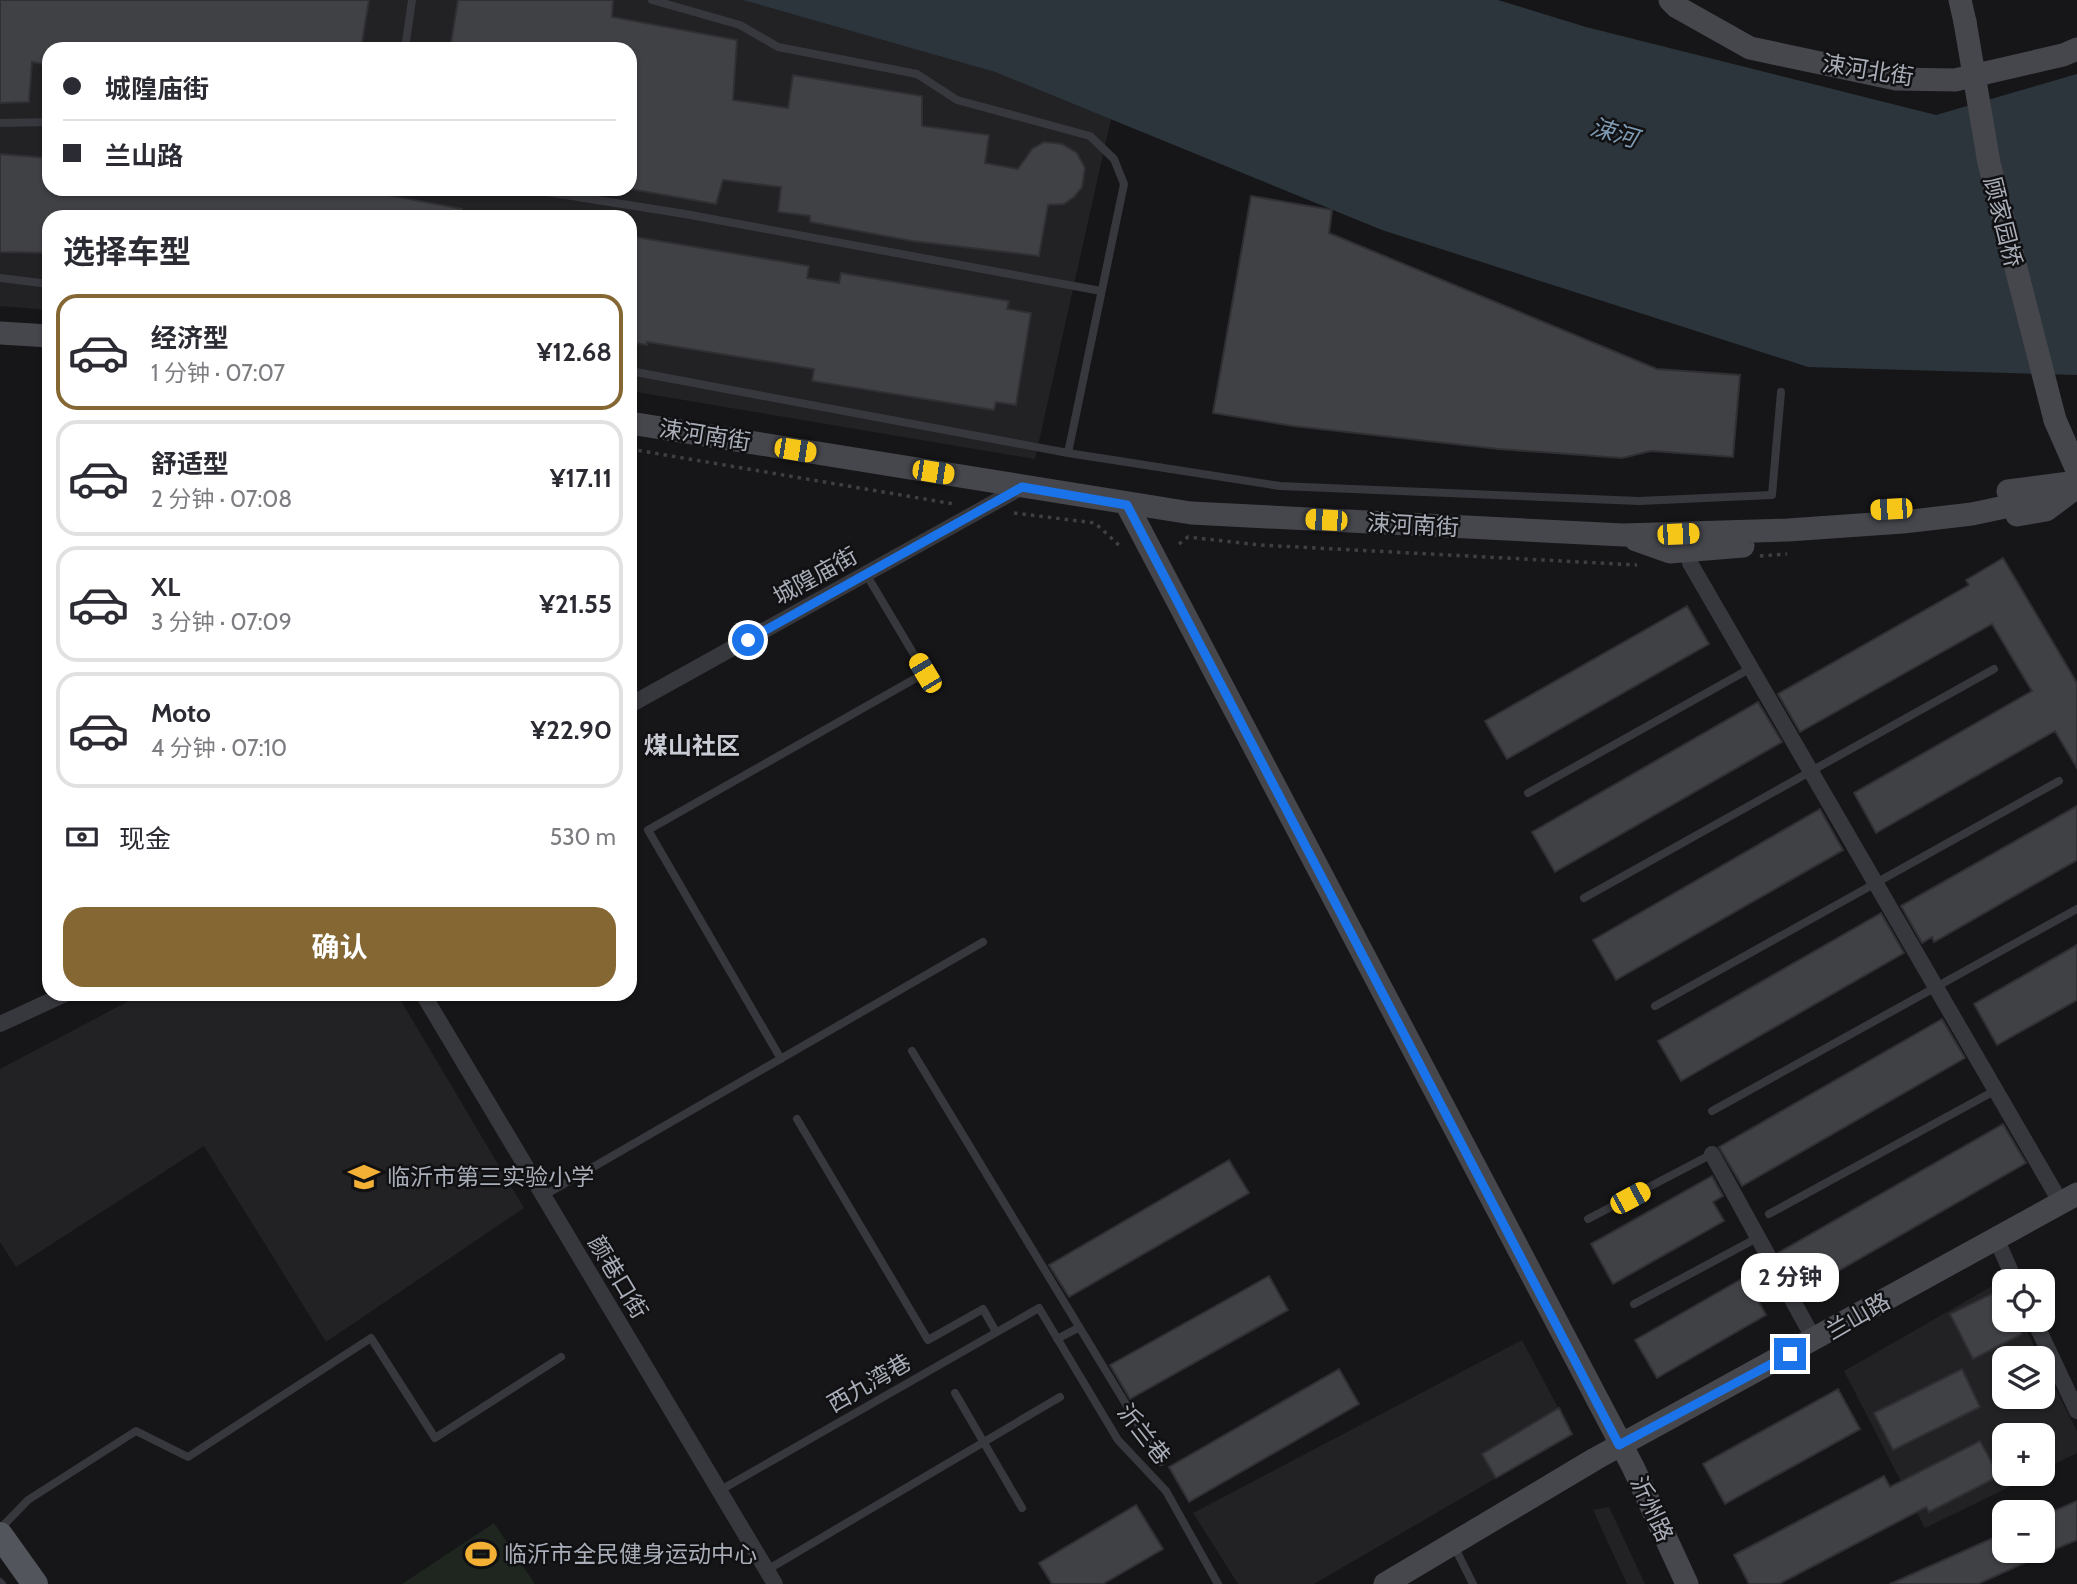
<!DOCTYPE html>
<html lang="zh">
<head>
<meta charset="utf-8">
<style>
	:root { --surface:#fff; --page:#f2f2f3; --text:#2b2b33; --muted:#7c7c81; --line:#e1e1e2; --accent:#856733 }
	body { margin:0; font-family:Cabin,"Noto Sans SC",sans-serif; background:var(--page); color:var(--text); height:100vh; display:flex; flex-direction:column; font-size:26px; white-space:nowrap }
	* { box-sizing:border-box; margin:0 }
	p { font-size:23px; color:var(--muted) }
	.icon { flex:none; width:38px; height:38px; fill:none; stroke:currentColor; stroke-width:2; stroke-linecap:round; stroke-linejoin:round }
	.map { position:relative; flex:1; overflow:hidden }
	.panel { position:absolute; left:42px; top:210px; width:595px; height:791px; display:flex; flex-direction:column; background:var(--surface); border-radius:21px; box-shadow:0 2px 5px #0004 }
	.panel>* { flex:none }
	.top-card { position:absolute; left:42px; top:42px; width:595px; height:154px; border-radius:21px; box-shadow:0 2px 5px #0004; display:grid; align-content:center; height:154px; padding:0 21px; background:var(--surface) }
	.controls { position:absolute; left:1992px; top:1269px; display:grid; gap:14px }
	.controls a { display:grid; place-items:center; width:63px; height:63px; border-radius:14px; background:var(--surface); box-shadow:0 2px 5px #0004; font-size:35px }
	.end { position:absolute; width:32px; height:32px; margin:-16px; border:9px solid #1a73e8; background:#fff; box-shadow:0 0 0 4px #fff }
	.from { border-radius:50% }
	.bubble { position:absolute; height:49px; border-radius:21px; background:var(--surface); box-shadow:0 2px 5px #0004; font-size:23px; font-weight:700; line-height:49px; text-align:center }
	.car { position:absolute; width:21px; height:42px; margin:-21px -10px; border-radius:9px; box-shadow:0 0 5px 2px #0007; background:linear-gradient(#f5c518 24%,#345 0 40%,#f5c518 0 76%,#345 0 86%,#f5c518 0) }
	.top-card b { display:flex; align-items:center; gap:24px; height:66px; font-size:26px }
	.top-card b+b { border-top:2px solid var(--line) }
	.top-card i { width:18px; height:18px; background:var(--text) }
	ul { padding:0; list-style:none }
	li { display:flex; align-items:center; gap:21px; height:116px; margin:0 14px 10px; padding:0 7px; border:4px solid var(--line); border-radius:21px }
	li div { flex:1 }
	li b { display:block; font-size:26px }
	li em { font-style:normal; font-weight:700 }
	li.on { border-color:var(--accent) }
	li>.icon { width:63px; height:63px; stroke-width:1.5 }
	h2 { padding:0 21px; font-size:32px; line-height:84px }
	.pay { display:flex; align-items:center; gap:18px; height:77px; padding:0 21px; font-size:26px }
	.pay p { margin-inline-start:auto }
	.action { display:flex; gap:14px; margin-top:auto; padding:14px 21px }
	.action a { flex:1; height:80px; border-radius:21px; background:var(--accent); color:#fff; font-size:28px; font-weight:700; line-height:80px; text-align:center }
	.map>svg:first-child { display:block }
</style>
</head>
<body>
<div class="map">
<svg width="2077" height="1584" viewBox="0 0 2077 1584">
	<rect width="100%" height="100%" fill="#161618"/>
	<path fill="#222225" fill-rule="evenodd" d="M0,0H743L995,72L1111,119L1035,459L630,391V217H49V310L0,306ZM49,49H630V189H49Z
		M142,994H397L524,1208L326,1342L204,1146L16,1267L0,1242V1069Z
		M2001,1281L2004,1320H2021L2040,1358H2004V1396H2042V1362L2077,1431V1453L2042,1470V1435H2004V1474H2036L1925,1528L1844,1371Z
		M1522,1340L1572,1434L1314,1584H1238L1193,1513Z
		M1609,1507L1645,1584H1627L1593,1510Z"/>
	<path fill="#1e261f" d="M494,1523L535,1584H402Z"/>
	<path fill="#2c353c" d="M743,0H1498L1586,27L1936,115L2077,74V375L1808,367L1382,230L995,72Z"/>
	<path fill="#404145" stroke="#303034" stroke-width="2" d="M0,0H369L361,49H49V65L32,62L29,102L0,103Z
		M458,0H613L612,17L737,40L733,100L788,108L793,75L922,96V126L989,135L985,163L1018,169L1032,149L1044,142L1062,144L1077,153L1085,168L1082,187L1074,197L1064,204L1048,205L1039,256L912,241L810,222V216L778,212L781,187L723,180L716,204L630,189V49H450Z
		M0,154L49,158V189H357L462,209L461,217H49V253L0,252Z
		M1251,196L1332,210L1329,233L1657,369L1740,375L1733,457L1651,451L1622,458L1499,449L1293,426L1213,413Z
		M630,236L809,266L807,278L839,283L841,273L1009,301L1007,309L1031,313L1016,405L996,402L994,410L812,381L814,369L647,342V345L630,342Z
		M2003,558L2077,683V768L2055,731L1876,833L1854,793L2032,691L1992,624L1800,732L1778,694L1969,585L1966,580Z
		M1687,606L1709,644L1507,759L1485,721Z
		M1758,702L1782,742L1555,872L1532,832Z
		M2077,806V860L1934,942L1932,937L1922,943L1901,906Z
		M1820,809L1843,850L1616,980L1593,940Z
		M1881,913L1904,953L1681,1081L1658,1041Z
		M2077,945V1000L1997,1045L1974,1004Z
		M1942,1019L1965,1058L1742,1186L1719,1147Z
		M2003,1124L2026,1163L1800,1293L1778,1253Z
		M1229,1160L1249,1193L1069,1297L1049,1265Z
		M1712,1176L1723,1196L1713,1202L1724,1221L1613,1284L1591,1244Z
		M1269,1276L1288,1310L1130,1399L1110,1365Z
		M1745,1277L1766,1315L1657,1378L1635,1340Z
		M2004,1288V1320H2014L2022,1334L1973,1359L1950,1314Z
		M1339,1369L1359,1404L1189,1502L1169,1467Z
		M1962,1369L1980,1407L1893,1450L1874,1413Z
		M1838,1389L1860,1429L1725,1504L1703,1464Z
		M1559,1408L1572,1434L1496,1478L1482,1454Z
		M1980,1441L1999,1476L1929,1512L1926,1507L1779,1584H1749L1734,1555L1884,1476L1890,1487Z
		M2077,1501V1540L2053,1550L1978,1584H1890L2004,1533V1550H2042V1516Z
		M1136,1505L1163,1549L1103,1584H1052L1039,1563Z"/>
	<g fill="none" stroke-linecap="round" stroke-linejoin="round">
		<path stroke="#3d3f44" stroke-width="3.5" stroke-dasharray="3.5 5" stroke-linecap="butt" d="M630,449L954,504
			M1014,513L1095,523L1121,547
			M1179,544L1188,537L1260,545L1637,565
			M1760,556L1787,554"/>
		<path stroke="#37383d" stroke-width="8" d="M652,0L740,25L778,47L917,74L957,100L1090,136L1114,159L1124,184L1068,453
			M405,49L412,0
			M0,123L49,122
			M528,189L685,214L1101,291
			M0,278L49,284
			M630,371L1068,453L1280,486L1639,501L1772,495L1781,392
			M1528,793L1751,668
			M1584,898L1994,669
			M1655,1006L2059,781
			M912,1051L1161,1462
			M781,1059L648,830L925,673L866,574
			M1712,1111L2077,909
			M797,1119L928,1340L983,1309L996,1332
			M543,1196L983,942
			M1769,1214L1996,1090
			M1588,1219L1712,1154
			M1634,1304L1757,1238
			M1057,1339L1078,1328
			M955,1393L1022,1508
			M719,1491L1039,1308L1118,1440L1166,1491L1218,1584
			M0,1529L28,1500L136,1431L188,1457L371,1338L435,1438L561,1357
			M1454,1546L1473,1584
			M767,1570L1060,1397
			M0,1582L2,1584"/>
		<path stroke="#37383d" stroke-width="16" d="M1690,563L2061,1203
			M630,705L1022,487
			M423,994L775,1584
			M0,1024L65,994
			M1712,1154L1815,1341
			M1996,1238L2015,1281
			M2034,1320L2077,1411"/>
		<path stroke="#45474d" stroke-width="23" d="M1670,0L1677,7L1750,48L1896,79L1955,80L2063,55L2077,49
			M1960,0L1965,22
			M0,333L49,336
			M2055,420L2077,470
			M630,423L1191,513L1623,535L1788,530L1903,522L1972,514L2033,501
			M2008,491L2077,482
			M1127,505L1633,1467L1687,1584
			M2017,515L2046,510L2077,487
			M1636,540L1670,552L1743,546
			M1385,1584L1595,1459L2077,1194"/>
		<path stroke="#53555c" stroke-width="26" d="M0,1535L35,1584"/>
		<path stroke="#45474d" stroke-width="23" d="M1965,22L1989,163L2055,420"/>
	</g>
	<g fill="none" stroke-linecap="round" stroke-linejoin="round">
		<path stroke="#1a73e8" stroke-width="9" d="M748,640L1022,487L1127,505L1619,1445L1790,1354"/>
	</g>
	<defs>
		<symbol id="school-bare" viewBox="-9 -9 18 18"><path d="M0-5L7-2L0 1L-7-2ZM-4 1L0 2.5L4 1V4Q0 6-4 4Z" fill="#f2b134" stroke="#111113" stroke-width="2.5" paint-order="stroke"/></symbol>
		<symbol id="stadium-bare" viewBox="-9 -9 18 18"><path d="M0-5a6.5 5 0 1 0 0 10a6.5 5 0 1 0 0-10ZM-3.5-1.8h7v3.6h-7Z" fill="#f2b134" stroke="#111113" stroke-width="2.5" paint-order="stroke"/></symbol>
	</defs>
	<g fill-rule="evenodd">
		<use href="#school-bare" x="342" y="1155" width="44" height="44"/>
		<use href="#stadium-bare" x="459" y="1532" width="44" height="44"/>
	</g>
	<g text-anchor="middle" stroke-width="5" stroke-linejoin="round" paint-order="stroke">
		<g font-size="23" fill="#a8adb8" stroke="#111113">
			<text transform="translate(1868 70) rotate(9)" y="8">涑河北街</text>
			<text transform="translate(2003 222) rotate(76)" y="8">顾家园桥</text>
			<text transform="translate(705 435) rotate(9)" y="8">涑河南街</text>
			<text transform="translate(1413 525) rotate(3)" y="8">涑河南街</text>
			<text transform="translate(815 576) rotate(-29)" y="8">城隍庙街</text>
			<text transform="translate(618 1277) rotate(59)" y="8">颜巷口街</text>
			<text transform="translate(1858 1316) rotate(-30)" y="8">兰山路</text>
			<text transform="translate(869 1383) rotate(-30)" y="8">西九湾巷</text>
			<text transform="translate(1144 1434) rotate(52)" y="8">沂兰巷</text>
			<text transform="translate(1652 1509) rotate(65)" y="8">沂州路</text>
		</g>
		<g font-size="23" fill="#a8adb8" stroke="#111113" text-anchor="start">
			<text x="387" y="1185">临沂市第三实验小学</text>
			<text x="504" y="1562">临沂市全民健身运动中心</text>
		</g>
		<g font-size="24" font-style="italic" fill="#7f9bb3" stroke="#111113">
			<text transform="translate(1614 133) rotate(16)" y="8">涑河</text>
		</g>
		<g font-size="24" font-weight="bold" fill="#c9ccd4" stroke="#111113">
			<text x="692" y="754">煤山社区</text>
		</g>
	</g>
</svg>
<div class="controls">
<a><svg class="icon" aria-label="locate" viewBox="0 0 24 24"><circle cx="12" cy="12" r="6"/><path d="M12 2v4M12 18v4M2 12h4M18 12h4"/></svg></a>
<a><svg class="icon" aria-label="layers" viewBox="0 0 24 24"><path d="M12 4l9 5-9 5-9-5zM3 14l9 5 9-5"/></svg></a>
<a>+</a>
<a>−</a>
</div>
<i class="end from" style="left:748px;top:640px"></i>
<i class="end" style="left:1790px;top:1354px"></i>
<div class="bubble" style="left:1741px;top:1253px;width:98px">2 分钟</div>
<i class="car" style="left:795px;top:450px;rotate:99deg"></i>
<i class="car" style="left:933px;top:472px;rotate:99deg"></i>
<i class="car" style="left:1891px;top:509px;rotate:267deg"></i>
<i class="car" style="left:1326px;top:520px;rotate:273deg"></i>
<i class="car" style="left:1678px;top:534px;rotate:88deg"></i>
<i class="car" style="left:925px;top:673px;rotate:329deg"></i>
<i class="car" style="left:1630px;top:1198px;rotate:62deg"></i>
<div class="top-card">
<b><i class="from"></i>城隍庙街</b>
<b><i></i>兰山路</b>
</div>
<section class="panel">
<h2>选择车型</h2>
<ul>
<li class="on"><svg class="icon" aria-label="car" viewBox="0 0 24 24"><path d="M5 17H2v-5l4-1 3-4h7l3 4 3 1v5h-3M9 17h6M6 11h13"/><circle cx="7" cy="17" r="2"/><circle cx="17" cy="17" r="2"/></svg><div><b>经济型</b><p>1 分钟 · 07:07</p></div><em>¥12.68</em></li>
<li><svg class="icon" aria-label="car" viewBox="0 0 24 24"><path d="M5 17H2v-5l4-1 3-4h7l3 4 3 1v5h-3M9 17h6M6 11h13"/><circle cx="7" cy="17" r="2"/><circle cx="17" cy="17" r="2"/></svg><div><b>舒适型</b><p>2 分钟 · 07:08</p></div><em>¥17.11</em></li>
<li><svg class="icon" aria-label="car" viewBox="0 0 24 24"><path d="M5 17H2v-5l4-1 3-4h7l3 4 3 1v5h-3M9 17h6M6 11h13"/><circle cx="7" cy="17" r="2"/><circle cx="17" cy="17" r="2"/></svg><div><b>XL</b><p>3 分钟 · 07:09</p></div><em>¥21.55</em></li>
<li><svg class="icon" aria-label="car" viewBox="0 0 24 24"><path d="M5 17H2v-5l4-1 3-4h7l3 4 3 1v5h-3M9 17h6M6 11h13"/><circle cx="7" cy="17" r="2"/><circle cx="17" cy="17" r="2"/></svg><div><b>Moto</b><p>4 分钟 · 07:10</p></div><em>¥22.90</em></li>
</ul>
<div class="pay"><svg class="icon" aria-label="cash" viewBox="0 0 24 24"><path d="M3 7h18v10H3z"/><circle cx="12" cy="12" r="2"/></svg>现金<p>530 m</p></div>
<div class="action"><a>确认</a></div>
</section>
</div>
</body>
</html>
